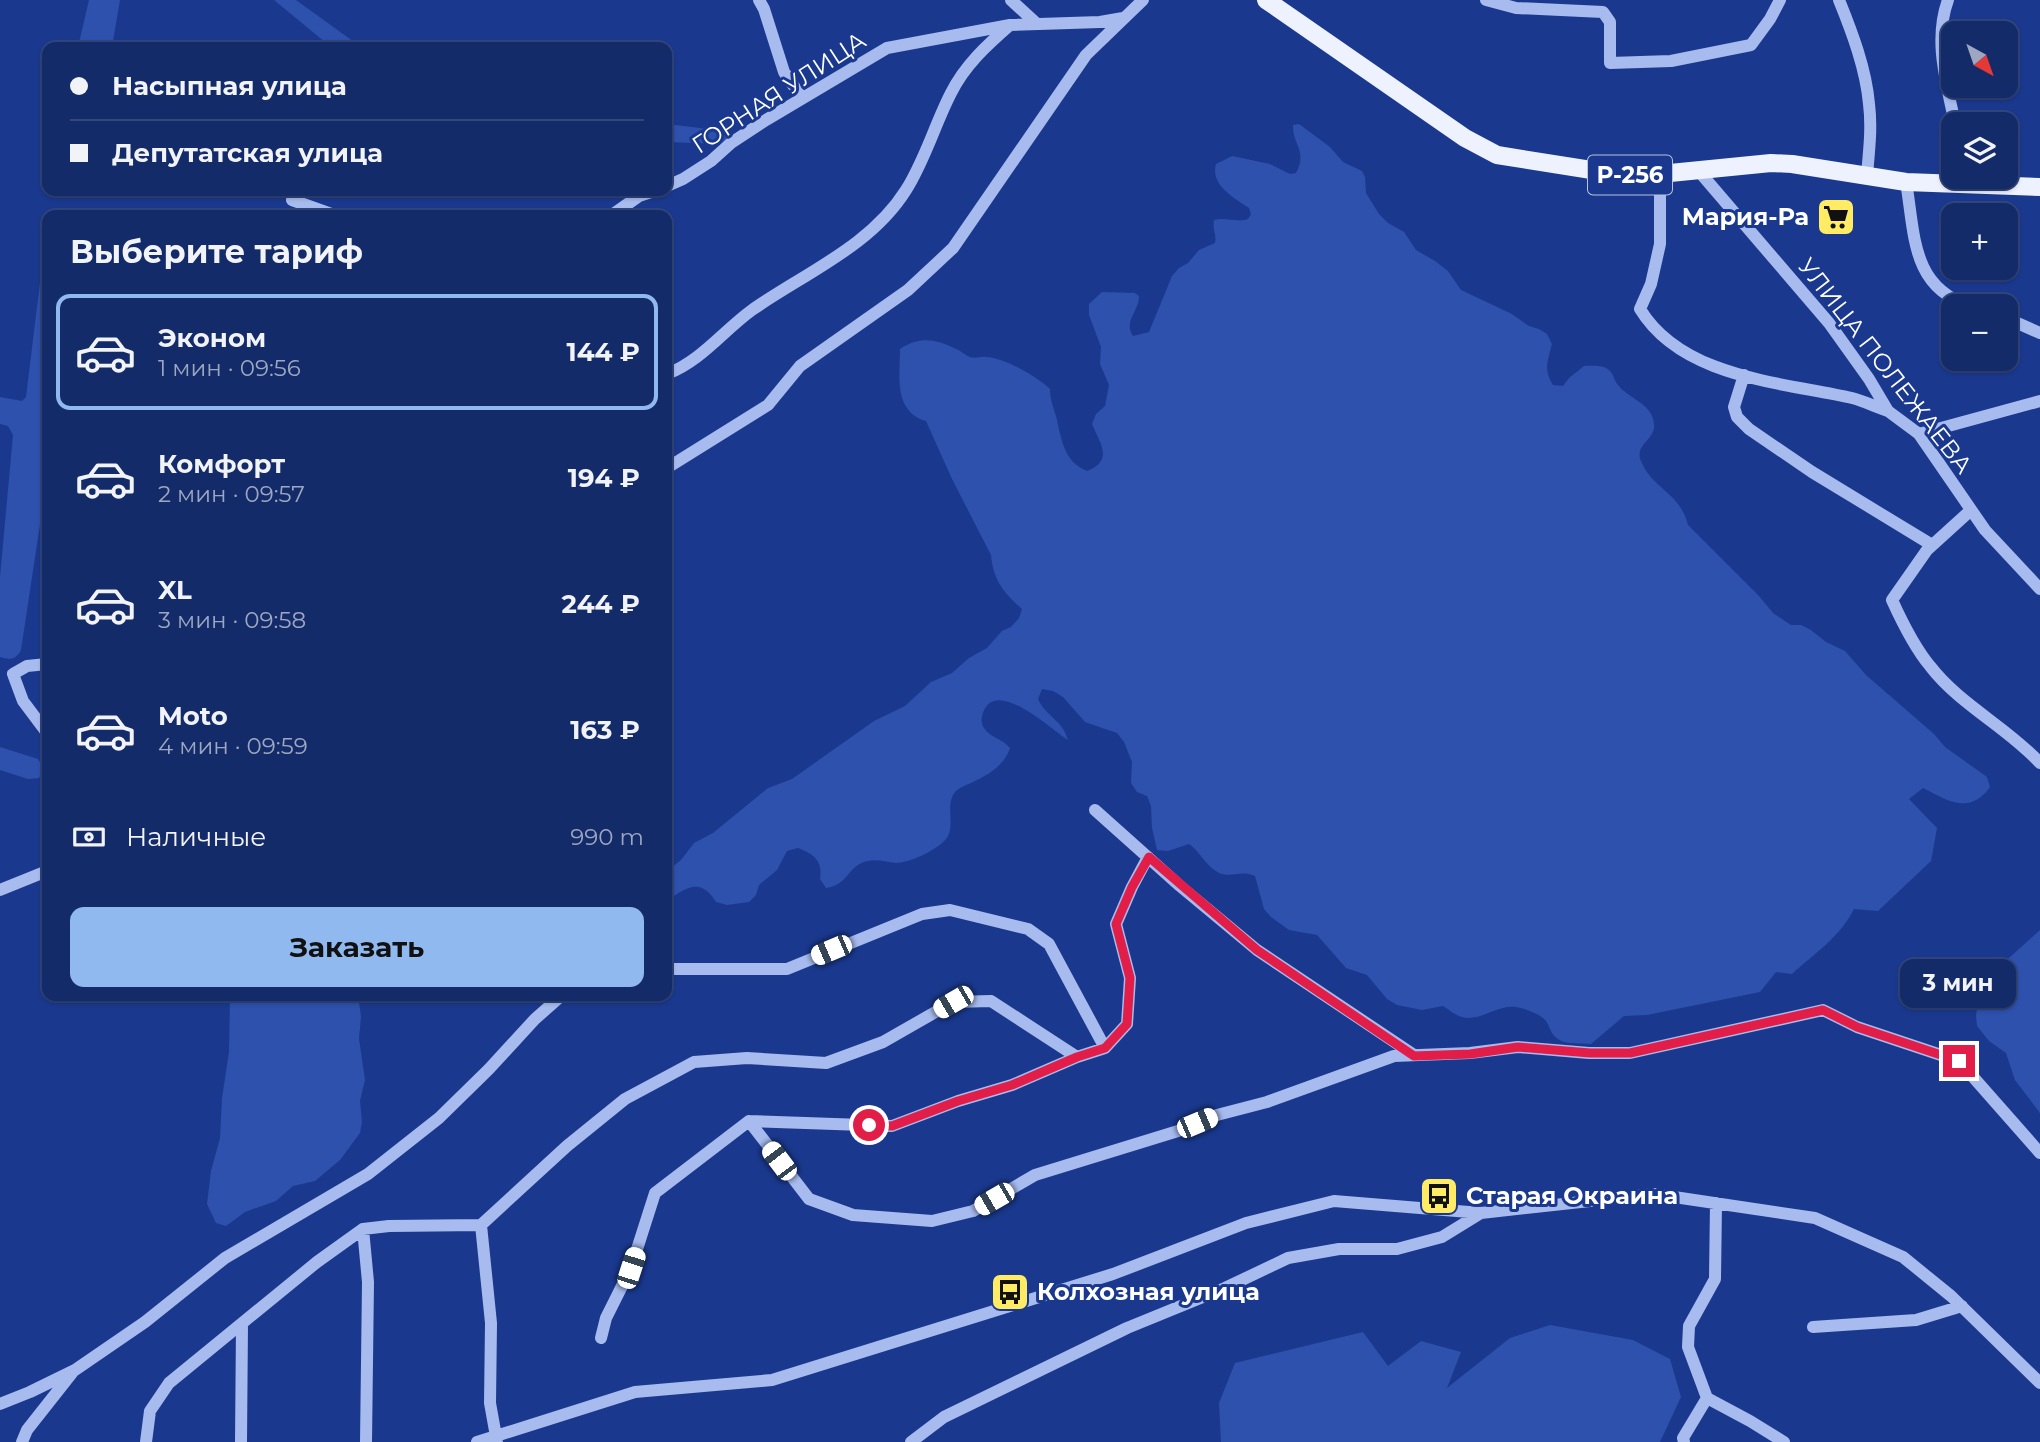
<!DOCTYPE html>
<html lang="ru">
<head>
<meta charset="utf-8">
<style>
	:root { --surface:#142b6a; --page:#1d3370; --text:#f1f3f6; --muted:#9da7c1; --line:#33477e; --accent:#90b9f0 }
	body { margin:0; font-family:Montserrat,sans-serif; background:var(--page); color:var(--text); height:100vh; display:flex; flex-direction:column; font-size:26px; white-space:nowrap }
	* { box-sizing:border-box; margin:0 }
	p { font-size:23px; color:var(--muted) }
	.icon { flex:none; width:38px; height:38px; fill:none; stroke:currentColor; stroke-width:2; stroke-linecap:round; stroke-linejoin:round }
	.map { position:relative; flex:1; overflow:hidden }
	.side { position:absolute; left:42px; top:210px; width:630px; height:791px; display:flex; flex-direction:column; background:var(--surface); border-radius:14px; box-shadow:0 2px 5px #0004,0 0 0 2px var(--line) }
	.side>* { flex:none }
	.hud { position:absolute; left:42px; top:42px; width:630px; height:154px; border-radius:14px; box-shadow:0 2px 5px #0004,0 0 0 2px var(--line); display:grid; align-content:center; height:154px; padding:0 28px; background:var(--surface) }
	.needle { width:46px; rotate:140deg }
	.controls { position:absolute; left:1941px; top:21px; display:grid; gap:14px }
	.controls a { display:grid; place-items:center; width:77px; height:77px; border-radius:14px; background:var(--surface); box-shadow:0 2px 5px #0004,0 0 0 2px var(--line); font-size:35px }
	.end { position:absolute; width:32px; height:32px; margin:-16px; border:9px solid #e11d48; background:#fff; box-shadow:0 0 0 4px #fff }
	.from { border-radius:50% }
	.bubble { position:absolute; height:49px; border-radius:14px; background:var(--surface); box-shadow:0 2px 5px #0004,0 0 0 2px var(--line); font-size:23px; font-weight:700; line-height:49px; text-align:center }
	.car { position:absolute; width:21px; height:42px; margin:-21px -10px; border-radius:9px; box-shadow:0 0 5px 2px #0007; background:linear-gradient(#fff 24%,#345 0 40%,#fff 0 76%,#345 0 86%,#fff 0) }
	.hud b { display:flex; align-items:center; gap:24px; height:66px; font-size:26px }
	.hud b+b { border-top:2px solid var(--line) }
	.hud i { width:18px; height:18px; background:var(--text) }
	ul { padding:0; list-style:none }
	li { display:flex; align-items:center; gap:21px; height:116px; margin:0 14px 10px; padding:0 14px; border:4px solid transparent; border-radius:14px }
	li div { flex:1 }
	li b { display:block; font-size:26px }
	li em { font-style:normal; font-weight:700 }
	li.active { border-color:var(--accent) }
	li>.icon { width:63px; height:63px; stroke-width:1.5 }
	h2 { padding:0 28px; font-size:32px; line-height:84px }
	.pay { display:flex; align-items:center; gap:18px; height:77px; padding:0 28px; font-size:26px }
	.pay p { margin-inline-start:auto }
	.cta { display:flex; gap:14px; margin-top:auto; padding:14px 28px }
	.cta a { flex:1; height:80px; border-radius:14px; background:var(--accent); color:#111; font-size:28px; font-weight:700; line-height:80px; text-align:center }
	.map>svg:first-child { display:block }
</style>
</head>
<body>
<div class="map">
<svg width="2040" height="1442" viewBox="0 0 2040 1442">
	<rect width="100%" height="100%" fill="#1a398e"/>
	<path fill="#2d51ac" d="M89,0H120L112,47H78Z
		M274,0H296L361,47H331Z
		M667,124L716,130L732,135L725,143L719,144L667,142Z
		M1299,124L1330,147L1343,162L1362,171L1365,177L1366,193L1379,214L1388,223L1404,232L1416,250L1435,261L1448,271L1461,290L1512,314L1529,326L1539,329L1547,334L1552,344C1548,360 1543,369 1553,385L1563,386L1569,378L1584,366C1591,366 1599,365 1606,368C1614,372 1613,379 1618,385C1629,399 1653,404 1654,424C1656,440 1634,444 1641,461C1653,490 1680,492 1688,525L1759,596L1773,613L1791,625H1801L1811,630L1826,642L1845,651L1866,675L1934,734L1945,747L1987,777L1990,787C1970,815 1948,801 1923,788L1909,799L1937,828L1931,861L1878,911L1854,909C1840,937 1815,953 1792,974L1776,972L1760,992L1647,1015L1624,1016L1591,1044C1581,1043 1566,1045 1558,1039C1551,1035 1550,1027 1546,1021C1539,1013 1526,1009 1516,1007C1498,1004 1480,1022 1462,1017C1456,1016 1448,1009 1443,1006L1422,1010L1397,1005L1387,999L1367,975L1346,968L1317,935L1289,930L1271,917L1264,909L1255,876C1241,870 1234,877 1222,874C1207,869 1201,852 1189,844L1168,851L1157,850L1152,828L1151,806L1147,796L1137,792L1131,783L1132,762L1124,742L1117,733L1085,722L1063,697L1053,691L1042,689L1038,699C1046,717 1062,719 1068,740C1052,730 995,676 983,713C981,718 981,724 984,728C990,738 1002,738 1010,748C1004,766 988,775 971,783C966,785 961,787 957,790C944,802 955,822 948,836C942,848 910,863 896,863C885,862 876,858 864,862C847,868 848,885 826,888L820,879C823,861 814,854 798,848L787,851L777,870L759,885L756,895L749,902L727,905L716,902C701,877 686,887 667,901V871L681,860L694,843L713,833L768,788L792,779L874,721L905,706L931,682L952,673L969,658L987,648L1002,631L1011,627L1019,618L1022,609C1004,593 993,580 991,555L952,479L926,421C893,411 900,376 900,349C920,336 935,339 956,349C962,351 964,355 970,357C977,359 980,356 986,357C1005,358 1036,376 1050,389C1050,399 1053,406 1056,416C1061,436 1063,462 1087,471C1115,460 1099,442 1092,424L1096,414L1105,406L1109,385L1100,364L1101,347L1089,315V304L1102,292L1135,293L1139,296C1139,312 1123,321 1133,336L1149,332L1172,276L1179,268L1188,263L1199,250L1215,243C1217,235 1212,229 1214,220C1226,217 1238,223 1248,219L1251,214L1249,208C1234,198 1210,185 1216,164L1232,156L1270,164L1290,174L1296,173C1308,151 1292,144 1293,125Z
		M47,242V478L21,650C16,660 10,660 0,657V577L13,435L8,426L0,424V397L22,401L26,397L43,258Z
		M0,747L38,759L44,768L39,778L28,779L0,770Z
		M2040,930V1113L2015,1080L2006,1053L1989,1041L1977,1026L1976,1016L1979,988L1987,972L2010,957Z
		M230,996H358L361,1016L359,1039L365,1080L360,1101L362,1122L360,1133L340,1160L315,1181L293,1186L276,1201L245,1212L226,1226L216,1223L207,1204L211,1171L220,1138L222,1098L229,1052Z
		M1550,1325L1633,1340L1670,1359L1681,1397L1660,1442H1221L1219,1403L1235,1363L1363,1332L1388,1366L1421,1341L1461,1352L1447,1388L1510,1338Z"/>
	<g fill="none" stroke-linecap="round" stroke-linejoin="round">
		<path stroke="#a7bbee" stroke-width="12" d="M759,0L764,9L784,72L802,98
			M1011,0L1037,24
			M1486,0L1516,8L1603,12L1610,22V63L1671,61L1751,45L1770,19L1780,0
			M1839,0C1852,32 1866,69 1869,104C1872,128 1869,151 1867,175
			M1948,0C1933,41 1947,84 1955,124
			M1697,169L1829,323L1869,379L1888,411L1919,434L1985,530L2040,589
			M1660,174V244L1651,284L1640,309C1682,378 1781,382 1852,398C1864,401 1876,407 1888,411
			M1906,182C1915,235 1911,287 1970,306
			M667,186L683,179L711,161L731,143L766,120L887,48L1010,25L1100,22L1123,18
			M292,200L334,215
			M612,215L639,196L654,191
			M2006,318L2040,333
			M667,374C701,361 723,331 752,310C805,273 871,246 906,190C925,160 935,124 951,93C965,65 987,45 1010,25
			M1744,375L1734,407L1737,417L1749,429L1812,472L1932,545
			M1919,434L2040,401
			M667,468L768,405L800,366L908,290L953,248L1086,55L1143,0
			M1971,510L1927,550L1892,600C1902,622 1914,647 1930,666C1960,705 2007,727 2040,763
			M47,664L27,666L13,674L23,701L47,733
			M1095,810L1180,886L1257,950L1414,1055
			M0,890L47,871
			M667,969H787L922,914L950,910L1028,929L1049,944L1105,1048
			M749,1121L892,1126L958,1101L1012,1085L1077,1057L1105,1048L1127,1024L1130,978L1116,924L1132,887L1148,857
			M1716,1203L1715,1279L1689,1326L1688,1347L1707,1398L1750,1421L1784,1442
			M363,1229L368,1282L366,1442
			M1813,1327L1916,1320L1962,1306
			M601,1338L606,1318L631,1268L655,1193L749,1121L809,1199L853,1215L932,1221L973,1211L1035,1175L1178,1131L1217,1115L1267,1102L1394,1056L1470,1053L1518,1047L1589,1053H1630L1823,1010L1857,1027L1959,1061L2040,1153
			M0,1404L30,1392L75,1370L145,1322L225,1258L368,1174L439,1118L489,1069L535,1019L561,996
			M22,1442L27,1430L72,1373
			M146,1442L150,1411L169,1383L317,1262L363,1229L389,1226L481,1225
			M241,1442L242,1324
			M477,1442L635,1392L772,1380L1113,1274L1246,1223L1334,1201L1481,1213L1654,1194L1815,1218L1903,1257L1951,1296L2040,1383
			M497,1442L490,1403L491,1323L481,1225L567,1146L625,1099L694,1062L747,1058L826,1063L883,1042L953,1002L991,1001L1077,1057
			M911,1442L944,1417L1127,1328L1225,1288L1288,1258L1339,1249H1397L1442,1237L1481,1213
			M1684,1442L1683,1438L1707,1398"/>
		<path stroke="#eef2ff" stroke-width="18" d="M1266,0L1465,138L1497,155L1623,175L1660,174L1771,163L1792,164L1906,182L2040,187"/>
	</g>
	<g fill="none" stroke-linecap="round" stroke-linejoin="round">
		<path stroke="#e11d48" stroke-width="9" d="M869,1125L892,1126L958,1101L1012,1085L1077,1057L1105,1048L1127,1024L1130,978L1116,924L1132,887L1149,857L1257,950L1414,1056L1470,1054L1518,1047L1590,1053H1630L1823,1010L1857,1027L1959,1061"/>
	</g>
	<defs>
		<symbol id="supermarket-square" viewBox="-11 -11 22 22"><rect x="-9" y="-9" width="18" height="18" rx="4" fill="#ffec64" stroke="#1a398e"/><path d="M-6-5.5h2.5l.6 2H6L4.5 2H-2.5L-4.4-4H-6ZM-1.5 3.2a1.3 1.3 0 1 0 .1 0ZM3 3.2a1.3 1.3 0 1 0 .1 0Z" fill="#111"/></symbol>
		<symbol id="bus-square" viewBox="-11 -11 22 22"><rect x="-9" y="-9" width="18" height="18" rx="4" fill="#ffec64" stroke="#1a398e"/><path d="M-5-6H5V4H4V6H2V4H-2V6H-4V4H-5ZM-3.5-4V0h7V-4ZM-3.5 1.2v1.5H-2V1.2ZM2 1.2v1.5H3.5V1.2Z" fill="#111"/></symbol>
	</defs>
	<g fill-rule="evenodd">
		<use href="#supermarket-square" x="1814" y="195" width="44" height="44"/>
		<use href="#bus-square" x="1417" y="1174" width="44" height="44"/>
		<use href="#bus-square" x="988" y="1270" width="44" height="44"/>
	</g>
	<g text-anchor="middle" stroke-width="6" stroke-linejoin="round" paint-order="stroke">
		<rect fill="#1a398e" stroke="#bac4dd" stroke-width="2" x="1588" y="155.5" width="84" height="39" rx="5"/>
		<g font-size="23" font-weight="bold" fill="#fff">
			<text x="1630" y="183">Р-256</text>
		</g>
		<g font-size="24" fill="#fff" stroke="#1a398e">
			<text transform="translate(779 93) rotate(-33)" y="8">ГОРНАЯ УЛИЦА</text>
			<text transform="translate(1885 366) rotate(52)" y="8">УЛИЦА ПОЛЕЖАЕВА</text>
		</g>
		<g font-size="24" font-weight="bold" fill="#fff" stroke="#1a398e" text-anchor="start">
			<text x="1809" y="225" text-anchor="end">Мария-Ра</text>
			<text x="1466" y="1204">Старая Окраина</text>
			<text x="1037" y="1300">Колхозная улица</text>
		</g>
	</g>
</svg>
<div class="controls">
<a><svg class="needle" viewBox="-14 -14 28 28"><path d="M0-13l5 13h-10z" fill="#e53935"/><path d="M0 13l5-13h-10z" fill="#9da7c1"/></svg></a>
<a><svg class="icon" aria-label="layers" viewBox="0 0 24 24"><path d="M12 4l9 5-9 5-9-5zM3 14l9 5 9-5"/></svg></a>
<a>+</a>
<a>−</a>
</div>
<i class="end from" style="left:869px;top:1125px"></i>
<i class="end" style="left:1959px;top:1061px"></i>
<div class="bubble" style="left:1900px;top:959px;width:116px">3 мин</div>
<i class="car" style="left:831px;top:950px;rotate:247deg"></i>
<i class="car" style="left:953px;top:1002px;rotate:240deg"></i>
<i class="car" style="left:1197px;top:1123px;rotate:67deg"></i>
<i class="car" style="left:779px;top:1161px;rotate:323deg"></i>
<i class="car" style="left:994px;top:1199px;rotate:240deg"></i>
<i class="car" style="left:631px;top:1268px;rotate:18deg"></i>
<div class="hud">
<b><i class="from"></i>Насыпная улица</b>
<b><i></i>Депутатская улица</b>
</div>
<section class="side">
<h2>Выберите тариф</h2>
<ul>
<li class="active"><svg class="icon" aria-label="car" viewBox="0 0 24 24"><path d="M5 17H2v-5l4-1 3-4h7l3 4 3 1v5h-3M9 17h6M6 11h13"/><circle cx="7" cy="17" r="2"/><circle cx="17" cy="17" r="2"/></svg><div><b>Эконом</b><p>1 мин · 09:56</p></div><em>144 ₽</em></li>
<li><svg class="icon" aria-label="car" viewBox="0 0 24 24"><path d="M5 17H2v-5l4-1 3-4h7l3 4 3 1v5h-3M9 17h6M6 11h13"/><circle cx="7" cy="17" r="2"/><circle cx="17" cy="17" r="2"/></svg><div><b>Комфорт</b><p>2 мин · 09:57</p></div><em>194 ₽</em></li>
<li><svg class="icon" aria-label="car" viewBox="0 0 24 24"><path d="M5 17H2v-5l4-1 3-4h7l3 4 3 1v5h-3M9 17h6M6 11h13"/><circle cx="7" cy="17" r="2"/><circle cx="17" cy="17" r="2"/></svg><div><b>XL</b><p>3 мин · 09:58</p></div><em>244 ₽</em></li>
<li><svg class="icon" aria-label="car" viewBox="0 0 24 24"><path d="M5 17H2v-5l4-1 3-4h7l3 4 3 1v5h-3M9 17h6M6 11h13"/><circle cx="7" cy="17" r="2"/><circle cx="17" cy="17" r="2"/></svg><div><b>Moto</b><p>4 мин · 09:59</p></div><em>163 ₽</em></li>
</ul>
<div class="pay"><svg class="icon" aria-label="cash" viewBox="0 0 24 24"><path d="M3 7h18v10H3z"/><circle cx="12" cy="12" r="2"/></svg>Наличные<p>990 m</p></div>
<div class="cta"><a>Заказать</a></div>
</section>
</div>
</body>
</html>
